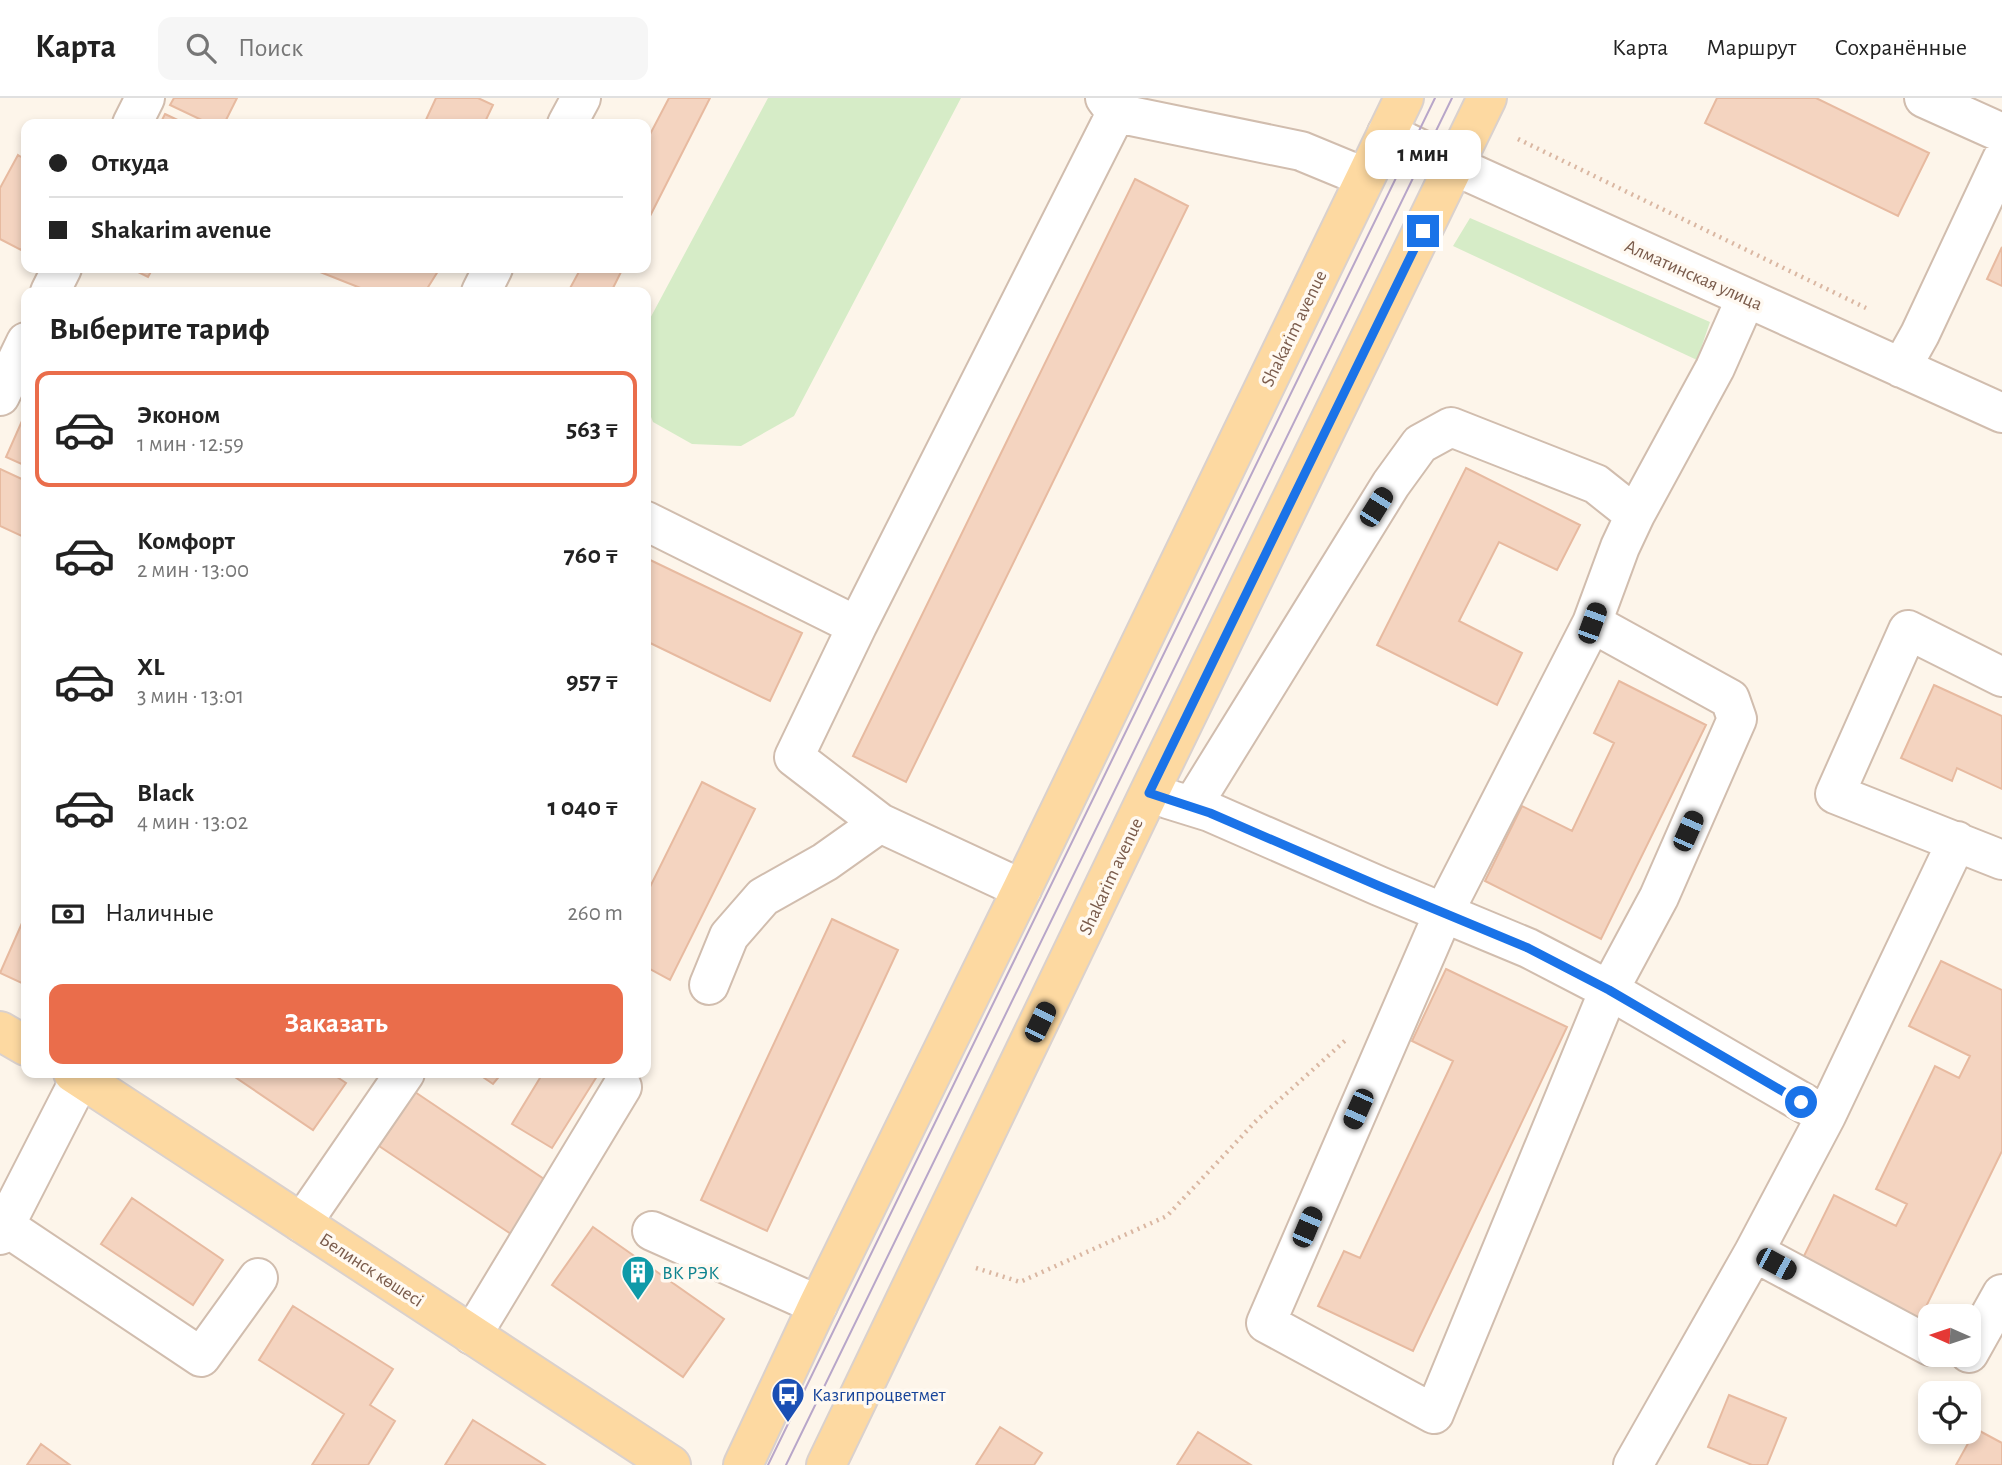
<!DOCTYPE html>
<html lang="ru">
<head>
<meta charset="utf-8">
<style>
	:root { --surface:#fff; --page:#f6f6f6; --text:#222; --muted:#767676; --line:#e0e0e0; --accent:#ea6d4b }
	body { margin:0; font-family:"Alegreya Sans",sans-serif; background:var(--page); color:var(--text); height:100vh; display:flex; flex-direction:column; font-size:26px; white-space:nowrap }
	* { box-sizing:border-box; margin:0 }
	p { font-size:23px; color:var(--muted) }
	.icon { flex:none; width:38px; height:38px; fill:none; stroke:currentColor; stroke-width:2; stroke-linecap:round; stroke-linejoin:round }
	.map { position:relative; flex:1; overflow:hidden }
	.drawer { position:absolute; left:21px; top:189px; width:630px; height:791px; display:flex; flex-direction:column; background:var(--surface); border-radius:14px; box-shadow:0 4px 10px #0003 }
	.drawer>* { flex:none }
	.hud { position:absolute; left:21px; top:21px; width:630px; height:154px; border-radius:14px; box-shadow:0 4px 10px #0003; display:grid; align-content:center; height:154px; padding:0 28px; background:var(--surface) }
	.needle { width:46px; rotate:273deg }
	.fabs { position:absolute; left:1918px; top:1206px; display:grid; gap:14px }
	.fabs a { display:grid; place-items:center; width:63px; height:63px; border-radius:14px; background:var(--surface); box-shadow:0 4px 10px #0003; font-size:35px }
	.end { position:absolute; width:32px; height:32px; margin:-16px; border:9px solid #1a73e8; background:#fff; box-shadow:0 0 0 4px #fff }
	.from { border-radius:50% }
	.bubble { position:absolute; height:49px; border-radius:14px; background:var(--surface); box-shadow:0 4px 10px #0003; font-size:23px; font-weight:700; line-height:49px; text-align:center }
	.car { position:absolute; width:21px; height:42px; margin:-21px -10px; border-radius:9px; box-shadow:0 0 5px 2px #0007; background:linear-gradient(#222 24%,#8ab4d8 0 40%,#222 0 76%,#8ab4d8 0 86%,#222 0) }
	.hud b { display:flex; align-items:center; gap:24px; height:66px; font-size:26px }
	.hud b+b { border-top:2px solid var(--line) }
	.hud i { width:18px; height:18px; background:var(--text) }
	ul { padding:0; list-style:none }
	li { display:flex; align-items:center; gap:21px; height:116px; margin:0 14px 10px; padding:0 14px; border:4px solid transparent; border-radius:14px }
	li div { flex:1 }
	li b { display:block; font-size:26px }
	li em { font-style:normal; font-weight:700 }
	li.active { border-color:var(--accent) }
	li>.icon { width:63px; height:63px; stroke-width:1.5 }
	h2 { padding:0 28px; font-size:32px; line-height:84px }
	.pay { display:flex; align-items:center; gap:18px; height:77px; padding:0 28px; font-size:26px }
	.pay p { margin-inline-start:auto }
	.cta { display:flex; gap:14px; margin-top:auto; padding:14px 28px }
	.cta a { flex:1; height:80px; border-radius:14px; background:var(--accent); color:#fff; font-size:28px; font-weight:700; line-height:80px; text-align:center }
	header { display:flex; align-items:center; gap:42px; box-sizing:border-box; height:98px; padding:0 35px; background:var(--surface); border-bottom:2px solid var(--line) }
	header strong { font-size:33px }
	nav { display:flex; gap:38px; margin-inline-start:auto; font-size:24px }
	.search { width:490px; height:63px; background:var(--page); display:flex; align-items:center; gap:18px; box-sizing:border-box; padding:0 24px; border-radius:14px; color:var(--muted); font-size:26px }
	.map>svg:first-child { display:block }
</style>
</head>
<body>
<header>
<strong>Карта</strong>
<div class="search"><svg class="icon" aria-label="search" viewBox="0 0 24 24"><circle cx="10" cy="10" r="6"/><path d="M15 15l6 6"/></svg>Поиск</div>
<nav><a>Карта</a><a>Маршрут</a><a>Сохранённые</a></nav>
</header>
<div class="map">
<svg width="2002" height="1367" viewBox="0 0 2002 1367">
	<rect width="100%" height="100%" fill="#fdf5ea"/>
	<path fill="#d6ecc7" d="M768,0H961L794,318L741,348L692,346L653,324L646,306V228Z
		M1470,120L1710,224L1697,262L1453,148Z"/>
	<path fill="#f4d4c0" stroke="#e7baa0" stroke-width="2" d="M174,0H237L224,26H210L170,7Z
		M436,0H478L493,7L484,26H424Z
		M669,0H710L646,126V44Z
		M1717,0H1816L1929,55L1898,118L1705,25Z
		M165,16L186,26H160Z
		M18,57L26,62V143L21,152L0,141V90Z
		M1135,81L1188,108L906,684L853,658Z
		M2002,149V188L1987,181Z
		M130,170H153L148,179Z
		M310,170H440L425,194L368,193Z
		M581,170H623L611,194H568Z
		M26,314V368L6,359Z
		M1466,370L1580,427L1557,472L1499,444L1459,523L1522,555L1497,607L1377,547Z
		M0,371L26,383V440L0,428Z
		M646,460L802,535L770,603L646,543Z
		M1619,583L1706,627L1601,841L1485,783L1522,708L1572,733L1614,645L1594,635Z
		M1934,587L2002,618V691L1957,670L1952,683L1901,660Z
		M702,684L755,711L670,882L646,869V797Z
		M26,816V887L0,875Z
		M832,821L898,852L767,1133L701,1102Z
		M1941,863L2002,892V1053L1920,1221L1801,1164L1834,1097L1896,1128L1907,1106L1876,1091L1935,968L1959,980L1970,958L1909,928Z
		M1446,871L1567,929L1413,1253L1318,1208L1344,1153L1360,1160L1453,963L1412,943Z
		M229,975H331L346,985L313,1032Z
		M477,975H502L493,986Z
		M543,975H599L552,1050L512,1026Z
		M415,994L547,1083L511,1136L379,1048Z
		M132,1100L223,1162L193,1207L101,1146Z
		M593,1129L724,1221L683,1279L552,1187Z
		M293,1208L393,1271L370,1307L395,1323L368,1367H312L344,1316L259,1262Z
		M1729,1297L1786,1320L1767,1367H1752L1708,1349Z
		M473,1322L545,1367H445Z
		M1000,1329L1042,1355L1034,1367H976Z
		M1976,1331L2002,1345V1367H1956Z
		M1198,1334L1251,1367H1177Z
		M41,1346L70,1367H27Z"/>
	<g fill="none" stroke-linecap="round" stroke-linejoin="round">
		<defs>
			<path id="minor" d="M1924,0L2002,35
				M1116,15L1301,53L1364,79
				M132,26L145,0
				M567,26L581,0
				M1387,35L1455,68L2002,315
				M50,194L62,170
				M481,194L493,170
				M1901,270L1920,236L2002,61
				M0,298L26,244
				M1635,417L1715,270L1746,200
				M646,423L857,528L794,659L880,725L1022,791
				M857,528L1116,15L1105,0
				M2002,579L1908,532L1835,696L2002,762
				M1168,701L1210,714L1379,788L1528,850L1609,892L1659,799L1737,621L1730,601L1592,525
				M1192,708L1391,386L1420,346L1451,329L1596,386L1635,417L1620,449L1592,525L1444,814L1266,1225L1434,1316L1609,892L1826,1018L1754,1154L1930,1248
				M709,887L729,838L763,799L825,764L880,725
				M1826,1018L1957,743
				M302,1125L405,975
				M5,1128L201,1259L258,1180
				M652,1133L818,1207
				M0,1137L83,975
				M472,1237L622,989
				M1969,1255L2002,1196
				M1633,1367L1754,1154"/>
			<path id="major" d="M0,933L26,948
				M73,975L671,1367
				M743,1367L818,1207L1022,791L1404,0
				M826,1367L1149,695L1487,0"/>
		</defs>
		<use href="#minor" stroke="#d1bdae" stroke-width="42"/>
		<use href="#major" stroke="#dad1cd" stroke-width="42"/>
		<path stroke="#dab7a2" stroke-width="4.5" stroke-dasharray="2 5" stroke-linecap="butt" d="M1518,41L1866,210
			M976,1170L1020,1184L1167,1118L1257,1022L1348,940"/>
		<use href="#minor" stroke="#fff" stroke-width="38"/>
		<use href="#major" stroke="#fdd9a1" stroke-width="38"/>
		<path stroke="#b8a6c9" stroke-width="2" d="M768,1367L1435,0
			M786,1367L1452,0"/>
	</g>
	<g fill="none" stroke-linecap="round" stroke-linejoin="round">
		<path stroke="#1a73e8" stroke-width="9" d="M1423,133L1149,695L1210,715L1379,788L1528,850L1609,892L1801,1004"/>
	</g>
	<defs>
		<symbol id="building-pin" viewBox="-11 -11 22 30"><path d="M0 17L-7.5 6A9.5 9.5 0 1 1 7.5 6Z" fill="#0f9aa8" stroke="#fff9f1"/><path d="M-4-6H4V6H1V3H-1V6H-4ZM-2.5-4.3h1.7v1.8h-1.7ZM.8-4.3h1.7v1.8H.8ZM-2.5-1h1.7V.8h-1.7ZM.8-1h1.7V.8H.8Z" fill="#fff"/></symbol>
		<symbol id="bus-pin" viewBox="-11 -11 22 30"><path d="M0 17L-7.5 6A9.5 9.5 0 1 1 7.5 6Z" fill="#1a4fb4" stroke="#fff9f1"/><path d="M-5-6H5V4H4V6H2V4H-2V6H-4V4H-5ZM-3.5-4V0h7V-4ZM-3.5 1.2v1.5H-2V1.2ZM2 1.2v1.5H3.5V1.2Z" fill="#fff"/></symbol>
	</defs>
	<g fill-rule="evenodd">
		<use href="#building-pin" x="619" y="1155" width="38" height="52"/>
		<use href="#bus-pin" x="769" y="1277" width="38" height="52"/>
	</g>
	<g text-anchor="middle" stroke-width="7" stroke-linejoin="round" paint-order="stroke">
		<g font-size="19" fill="#7a5b4b" stroke="#fff9f1">
			<text transform="translate(1694 176) rotate(24)" y="7">Алматинская улица</text>
			<text transform="translate(1293 230) rotate(-64)" y="7">Shakarim avenue</text>
			<text transform="translate(1110 778) rotate(-65)" y="7">Shakarim avenue</text>
			<text transform="translate(372 1171) rotate(33)" y="7">Белинск көшесі</text>
		</g>
		<g font-size="19" fill="#0d838f" stroke="#fff9f1" text-anchor="start">
			<text x="662" y="1181">ВК РЭК</text>
		</g>
		<g font-size="19" fill="#164399" stroke="#fff9f1" text-anchor="start">
			<text x="812" y="1303">Казгипроцветмет</text>
		</g>
	</g>
</svg>
<div class="fabs">
<a><svg class="needle" viewBox="-14 -14 28 28"><path d="M0-13l5 13h-10z" fill="#e53935"/><path d="M0 13l5-13h-10z" fill="#767676"/></svg></a>
<a><svg class="icon" aria-label="locate" viewBox="0 0 24 24"><circle cx="12" cy="12" r="6"/><path d="M12 2v4M12 18v4M2 12h4M18 12h4"/></svg></a>
</div>
<i class="end from" style="left:1801px;top:1004px"></i>
<i class="end" style="left:1423px;top:133px"></i>
<div class="bubble" style="left:1365px;top:32px;width:116px">1 мин</div>
<i class="car" style="left:1376px;top:409px;rotate:32deg"></i>
<i class="car" style="left:1592px;top:525px;rotate:20deg"></i>
<i class="car" style="left:1688px;top:733px;rotate:24deg"></i>
<i class="car" style="left:1040px;top:924px;rotate:26deg"></i>
<i class="car" style="left:1358px;top:1011px;rotate:204deg"></i>
<i class="car" style="left:1307px;top:1129px;rotate:23deg"></i>
<i class="car" style="left:1776px;top:1166px;rotate:118deg"></i>
<div class="hud">
<b><i class="from"></i>Откуда</b>
<b><i></i>Shakarim avenue</b>
</div>
<section class="drawer">
<h2>Выберите тариф</h2>
<ul>
<li class="active"><svg class="icon" aria-label="car" viewBox="0 0 24 24"><path d="M5 17H2v-5l4-1 3-4h7l3 4 3 1v5h-3M9 17h6M6 11h13"/><circle cx="7" cy="17" r="2"/><circle cx="17" cy="17" r="2"/></svg><div><b>Эконом</b><p>1 мин · 12:59</p></div><em>563 ₸</em></li>
<li><svg class="icon" aria-label="car" viewBox="0 0 24 24"><path d="M5 17H2v-5l4-1 3-4h7l3 4 3 1v5h-3M9 17h6M6 11h13"/><circle cx="7" cy="17" r="2"/><circle cx="17" cy="17" r="2"/></svg><div><b>Комфорт</b><p>2 мин · 13:00</p></div><em>760 ₸</em></li>
<li><svg class="icon" aria-label="car" viewBox="0 0 24 24"><path d="M5 17H2v-5l4-1 3-4h7l3 4 3 1v5h-3M9 17h6M6 11h13"/><circle cx="7" cy="17" r="2"/><circle cx="17" cy="17" r="2"/></svg><div><b>XL</b><p>3 мин · 13:01</p></div><em>957 ₸</em></li>
<li><svg class="icon" aria-label="car" viewBox="0 0 24 24"><path d="M5 17H2v-5l4-1 3-4h7l3 4 3 1v5h-3M9 17h6M6 11h13"/><circle cx="7" cy="17" r="2"/><circle cx="17" cy="17" r="2"/></svg><div><b>Black</b><p>4 мин · 13:02</p></div><em>1 040 ₸</em></li>
</ul>
<div class="pay"><svg class="icon" aria-label="cash" viewBox="0 0 24 24"><path d="M3 7h18v10H3z"/><circle cx="12" cy="12" r="2"/></svg>Наличные<p>260 m</p></div>
<div class="cta"><a>Заказать</a></div>
</section>
</div>
</body>
</html>
